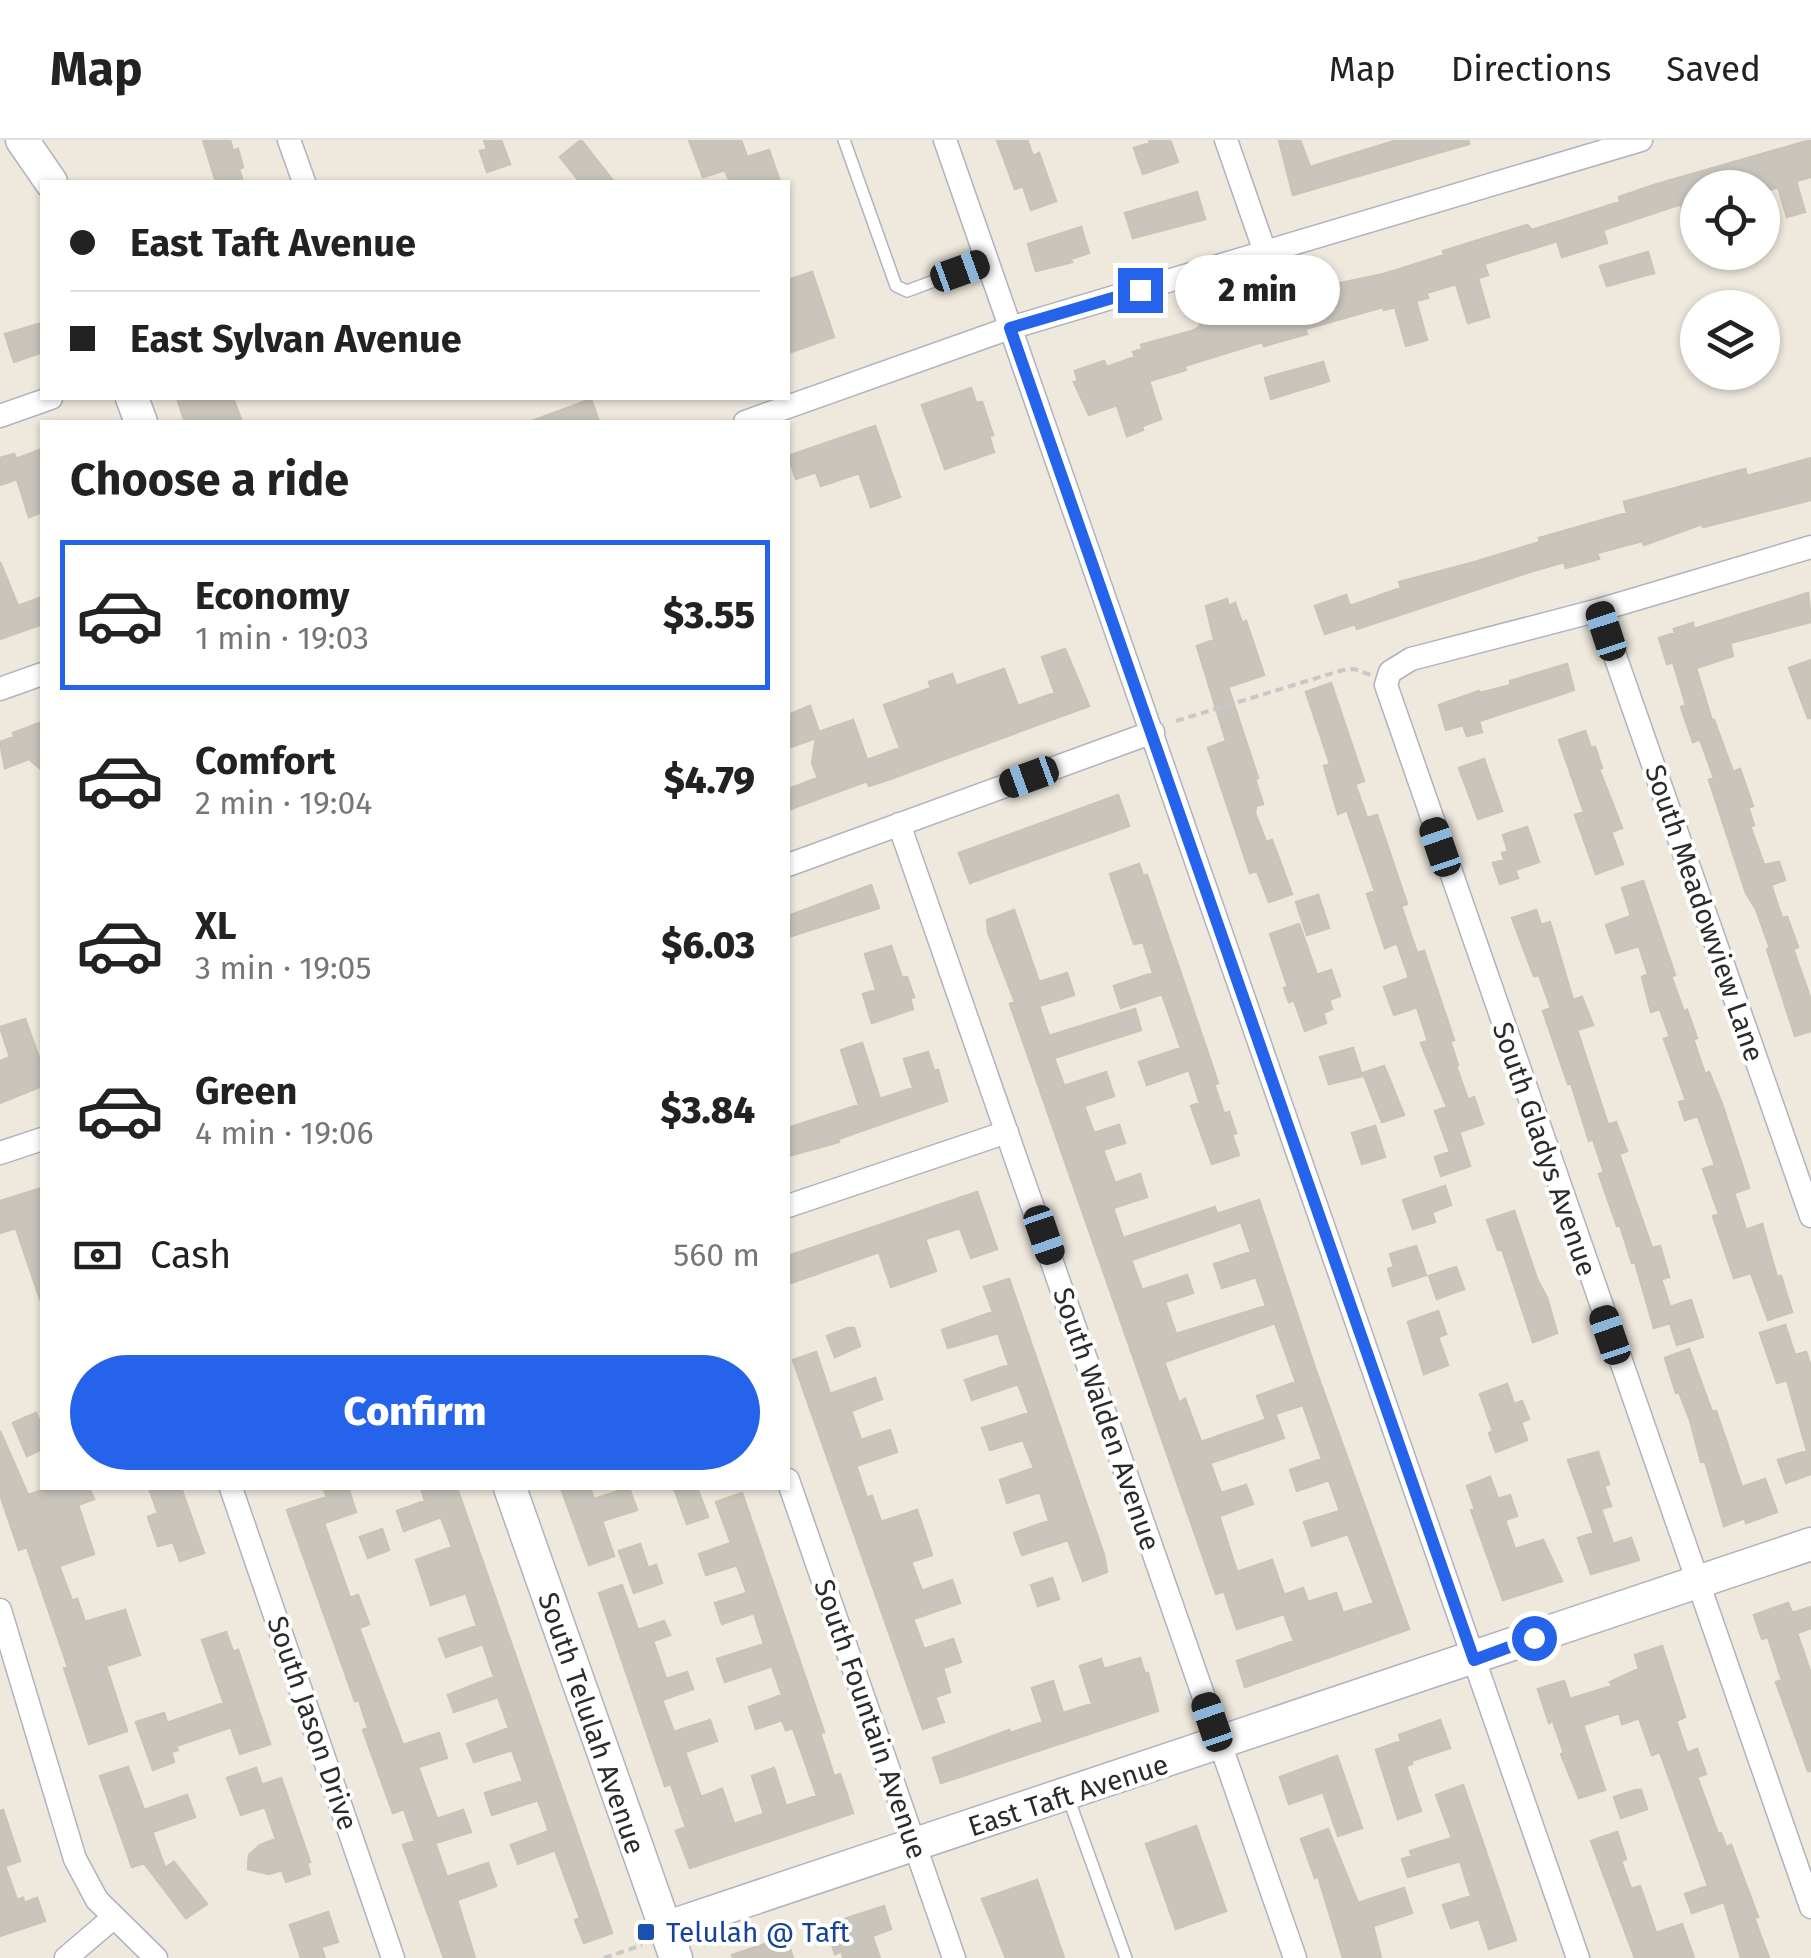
<!DOCTYPE html>
<html lang="en">
<head>
<meta charset="utf-8">
<style>
	:root { --surface:#fff; --page:#f6f6f6; --text:#222; --muted:#767676; --line:#e0e0e0; --accent:#2563eb }
	body { margin:0; font-family:"Fira Sans",sans-serif; background:var(--page); color:var(--text); height:100vh; display:flex; flex-direction:column; font-size:38px; white-space:nowrap }
	* { box-sizing:border-box; margin:0 }
	p { font-size:32px; color:var(--muted) }
	.icon { flex:none; width:55px; height:55px; fill:none; stroke:currentColor; stroke-width:2; stroke-linecap:round; stroke-linejoin:round }
	.map { position:relative; flex:1; overflow:hidden }
	.details { position:absolute; left:40px; top:280px; width:750px; height:1070px; display:flex; flex-direction:column; background:var(--surface); border-radius:0px; box-shadow:0 2px 8px #0004 }
	.details>* { flex:none }
	.hud { position:absolute; left:40px; top:40px; width:750px; height:220px; border-radius:0px; box-shadow:0 2px 8px #0004; display:grid; align-content:center; height:220px; padding:0 30px; background:var(--surface) }
	.fabs { position:absolute; left:1680px; top:30px; display:grid; gap:20px }
	.fabs a { display:grid; place-items:center; width:100px; height:100px; border-radius:50%; background:var(--surface); box-shadow:0 2px 8px #0004; font-size:50px }
	.end { position:absolute; width:45px; height:45px; margin:-22px; border:12px solid #2563eb; background:#fff; box-shadow:0 0 0 5px #fff }
	.from { border-radius:50% }
	.bubble { position:absolute; height:70px; border-radius:35px; background:var(--surface); box-shadow:0 2px 8px #0004; font-size:32px; font-weight:800; line-height:70px; text-align:center }
	.car { position:absolute; width:30px; height:60px; margin:-30px -15px; border-radius:12px; box-shadow:0 0 8px 2px #0007; background:linear-gradient(#222 24%,#8ab4d8 0 40%,#222 0 76%,#8ab4d8 0 86%,#222 0) }
	.hud b { display:flex; align-items:center; gap:35px; height:95px; font-size:38px }
	.hud b+b { border-top:2px solid var(--line) }
	.hud i { width:25px; height:25px; background:var(--text) }
	ul { padding:0; list-style:none }
	li { display:flex; align-items:center; gap:30px; height:150px; margin:0 20px 15px; padding:0 10px; border:5px solid transparent; border-radius:0px }
	li div { flex:1 }
	li b { display:block; font-size:38px }
	li em { font-style:normal; font-weight:800 }
	li.active { border-color:var(--accent) }
	li>.icon { width:90px; height:90px; stroke-width:1.5 }
	h2 { padding:0 30px; font-size:45px; line-height:120px }
	.pay { display:flex; align-items:center; gap:25px; height:110px; padding:0 30px; font-size:38px }
	.pay p { margin-inline-start:auto }
	.primary-button { display:flex; gap:20px; margin-top:auto; padding:20px 30px }
	.primary-button a { flex:1; height:115px; border-radius:60px; background:var(--accent); color:#fff; font-size:40px; font-weight:800; line-height:115px; text-align:center }
	header { display:flex; align-items:center; gap:60px; box-sizing:border-box; height:140px; padding:0 50px; background:var(--surface); border-bottom:2px solid var(--line) }
	header strong { font-size:48px }
	nav { display:flex; gap:55px; margin-inline-start:auto; font-size:35px }
	.map>svg:first-child { display:block }
</style>
</head>
<body>
<header>
<strong>Map</strong>
<nav><a>Map</a><a>Directions</a><a>Saved</a></nav>
</header>
<div class="map">
<svg width="1811" height="1818" viewBox="0 0 1811 1818">
	<rect width="100%" height="100%" fill="#eee8dd"/>
	<path fill="#c9c5bc" stroke="#c9c4b6" stroke-width="2.5" fill-rule="evenodd" d="M203,0H230L233,11L238,9L243,27L239,29L243,42H216Z
		M484,0H501L510,24L487,32L480,11L487,9Z
		M581,0L614,42H580L560,17Z
		M689,0H741L747,17L769,10L780,42H730L725,30L703,37Z
		M997,0H1027L1033,16L1039,13L1056,61L1031,70L1023,46L1015,49Z
		M1149,0H1170L1178,22L1143,34L1134,8L1150,3Z
		M1279,0H1300L1310,27L1398,0H1468L1469,4L1293,55Z
		M1811,0V37L1796,41L1805,72L1787,77L1778,47L1762,52V48H1698V76L1685,80L1681,64L1603,90L1607,103L1562,117L1557,101L1484,124L1488,135L1478,138L1489,177L1468,183L1456,144L1426,153L1428,158L1416,161L1427,200L1406,206L1395,167L1384,170L1383,167L1305,189L1307,194L1264,206L1262,202L1184,226L1186,230L1149,241L1161,279L1142,286L1143,290L1127,296L1117,265L1089,275L1074,242L1078,241L1075,231L1104,221L1107,227L1135,217L1133,212L1142,209L1141,205L1192,191L1201,186L1200,184L1225,176L1226,178L1235,176L1237,180L1264,173V170L1314,155L1323,150L1322,147L1384,134L1444,115L1443,111L1527,85L1532,90L1620,62L1619,57L1654,45Z
		M1197,52L1205,79L1133,98L1125,73Z
		M1081,87L1089,113L1070,119L1072,122L1036,131L1028,104Z
		M1648,112L1654,133L1607,146L1600,126Z
		M812,132L834,197L788,213V140Z
		M42,183V212L14,222L5,194Z
		M1323,222L1329,241L1271,259L1265,238Z
		M971,248L976,263L982,262L993,295L989,296L994,312L945,329L922,265Z
		M177,258H233L242,282H185Z
		M591,259L599,282H533L532,281Z
		M875,286L900,357L871,367L859,333L821,346L816,332L796,339L788,316Z
		M42,309V372L29,377L17,339L0,345V318L14,314L16,319Z
		M1811,318V360L1703,387L1702,384L1644,405L1642,401L1597,413L1599,419L1566,428L1564,422L1536,430L1357,489L1355,484L1325,494L1315,466L1346,455L1350,466L1401,448L1399,442L1475,422L1540,402L1539,398L1627,373L1624,362L1745,329L1747,336Z
		M0,422L18,466L42,457V484L0,499Z
		M1808,453L1811,482L1730,503L1733,516L1696,528L1712,581L1714,580L1733,632L1740,629L1753,666L1748,667L1754,685L1750,686L1764,725L1779,722L1785,740L1771,745L1782,778L1787,777L1798,807L1793,809L1811,860V891L1795,896L1767,809L1770,808L1756,769L1746,753L1709,640L1714,638L1700,599L1693,602L1681,567L1686,565L1673,522L1667,524L1659,498L1675,493L1674,489L1693,483L1694,489Z
		M1227,459L1229,466L1235,463L1242,483L1246,481L1264,535L1228,547L1258,638L1255,639L1263,664L1256,666L1255,673L1266,702L1272,700L1292,754L1269,762L1257,731L1250,733L1208,608L1226,601L1197,506L1214,500L1206,466Z
		M1065,509L1089,566L890,639L869,646L867,641L788,670V649L818,638L812,623L816,598L788,608V575L810,566L819,592L853,580L867,620L900,608L884,565L931,548L929,542L952,534L956,546L1004,529L1018,566L1055,553L1042,517Z
		M1811,520V578H1808L1789,528Z
		M1567,524L1574,550L1479,581L1482,592L1467,596L1463,585L1446,590L1439,565L1479,551L1480,553L1511,545L1510,541Z
		M1331,543L1364,641L1355,644L1367,678L1377,675L1407,764L1401,766L1417,813L1424,811L1454,900L1450,901L1458,925L1456,926L1468,960L1474,957L1483,984L1459,992L1470,1026L1441,1036L1435,1017L1450,1012L1435,971L1447,967L1421,903L1428,901L1417,867L1394,875L1384,847L1409,838L1397,803L1385,808L1367,754L1375,751L1347,670L1338,674L1324,626L1330,624L1306,552Z
		M42,582V630L29,619L5,628L0,602L14,597L13,593Z
		M1585,591L1591,608L1595,607L1602,628L1599,629L1622,688L1611,692L1623,724L1596,734L1575,675L1584,672L1559,600Z
		M1484,619L1502,671L1478,679L1459,628Z
		M1118,655L1129,686L970,743L959,713Z
		M1527,687L1539,722L1515,730L1518,738L1500,744L1493,723L1504,720L1502,713L1508,711L1503,695Z
		M1139,724L1143,736L1147,735L1182,837L1218,943L1214,944L1224,974L1229,972L1236,993L1232,995L1239,1015L1212,1024L1191,966L1200,963L1189,930L1147,945L1139,922L1181,908L1162,854L1121,868L1114,846L1153,833L1143,802L1134,804L1110,734Z
		M1643,741L1675,835L1671,836L1684,872L1687,870L1697,898L1693,899L1705,934L1709,932L1722,964L1743,1028L1749,1048L1734,1053L1746,1090L1762,1084L1777,1137L1781,1136L1792,1172L1768,1180L1751,1133L1734,1138L1713,1076L1719,1074L1703,1029L1715,1025L1698,976L1685,980L1679,962L1686,960L1664,899L1670,897L1660,869L1651,872L1642,837L1648,834L1639,806L1616,813L1606,785L1631,776L1622,748Z
		M871,745L879,768L791,796L788,776Z
		M1318,755L1329,788L1307,795L1296,762Z
		M1014,770L1039,842L1067,833L1074,855L1039,866L1049,896L1135,869L1141,890L1054,918L1064,946L1106,932L1114,956L1084,966L1094,993L1119,985L1125,1003L1103,1010L1115,1043L1140,1034L1147,1057L1113,1068L1123,1098L1215,1067L1217,1074L1259,1060L1316,1231L1409,1489L1245,1547L1237,1521L1294,1501L1284,1474L1237,1489L1224,1451L1216,1454L1010,864L1015,862L988,792L987,780ZM1241,1082L1251,1112L1214,1124L1222,1148L1256,1137L1266,1166L1176,1194L1165,1162L1193,1153L1187,1135L1142,1150L1131,1120ZM1275,1183L1296,1242L1257,1256L1265,1277L1303,1265L1322,1319L1290,1330L1297,1351L1329,1340L1340,1371L1304,1382L1312,1406L1348,1394L1374,1463L1343,1473L1336,1453L1308,1462L1303,1448L1284,1455L1272,1420L1237,1432L1219,1376L1253,1364L1246,1345L1221,1353L1210,1323L1284,1298L1276,1276L1201,1302L1185,1259L1179,1263L1164,1222Z
		M1536,770L1541,785L1550,782L1573,860L1582,857L1593,885L1577,890L1608,985L1616,982L1627,1011L1619,1014L1652,1108L1660,1106L1669,1137L1661,1139L1670,1167L1691,1160L1703,1197L1677,1205L1670,1183L1654,1188L1635,1122L1632,1123L1620,1085L1617,1086L1599,1034L1604,1032L1593,999L1589,1001L1571,943L1568,944L1543,871L1551,868L1539,835L1534,836L1512,778Z
		M1299,784L1317,835L1331,830L1340,856L1329,860L1332,869L1323,873L1326,883L1305,891L1294,860L1289,862L1284,848L1288,847L1270,794Z
		M891,806L902,838L907,837L914,857L910,858L913,869L872,883L863,854L876,850L865,814Z
		M25,879L39,918L42,917V946L0,963V921L10,917L0,887Z
		M862,903L880,959L913,948L904,919L928,912L934,931L938,930L947,961L838,999L839,1002L788,1016V988L859,965L841,910Z
		M1353,908L1362,936L1329,944L1320,917Z
		M1384,926L1404,975L1382,982L1363,933Z
		M1375,986L1385,1017L1362,1024L1352,993Z
		M1445,1046L1451,1065L1432,1072L1435,1082L1413,1089L1403,1060Z
		M42,1048V1159H40L16,1088L0,1093V1061Z
		M977,1052L997,1109L971,1118L960,1088L925,1099L936,1131L891,1147L879,1112L788,1144V1116Z
		M1514,1071L1537,1139L1547,1158L1557,1193L1533,1202L1502,1109L1498,1110L1487,1080Z
		M1416,1106L1426,1135L1393,1146L1388,1129L1394,1127L1390,1114Z
		M1456,1127L1464,1149L1437,1159L1429,1136Z
		M1009,1139L1104,1415L1107,1432L1083,1441L1068,1400L1022,1415L1014,1393L1049,1381L1040,1352L1007,1363L1000,1340L1034,1328L1023,1300L990,1310L982,1288L1029,1273L1018,1244L972,1260L965,1240L1009,1225L998,1193L948,1208L942,1190L993,1172L984,1147Z
		M1438,1171L1446,1194L1438,1197L1448,1225L1424,1234L1408,1182Z
		M1785,1185L1795,1215L1806,1212L1811,1227V1334L1786,1343L1778,1320L1807,1311L1787,1240L1777,1243L1760,1193Z
		M848,1188H854L860,1206L835,1217L827,1196Z
		M1689,1209L1712,1272L1716,1271L1742,1347L1765,1339L1777,1372L1746,1383L1745,1378L1724,1386L1705,1321L1701,1322L1690,1280L1679,1252L1676,1253L1665,1218Z
		M816,1212L830,1254L875,1238L882,1259L851,1271L861,1300L890,1290L897,1312L856,1326L867,1358L872,1356L881,1382L917,1370L932,1415L911,1422L922,1451L952,1440L960,1463L913,1479L924,1509L953,1499L961,1522L943,1528L950,1552L935,1557L944,1582L923,1589L793,1220Z
		M1507,1244L1514,1264L1522,1261L1529,1279L1521,1282L1527,1300L1496,1312L1489,1293L1493,1291L1480,1254Z
		M36,1273L42,1288V1309L27,1316L13,1283Z
		M0,1291L28,1355L48,1348H89L94,1359L78,1365L94,1414L59,1426L72,1461L77,1459L85,1482L125,1470L140,1515L106,1526L127,1591L89,1604L64,1528L68,1527L27,1407L19,1410L0,1354Z
		M1598,1312L1609,1344L1604,1346L1611,1366L1601,1369L1613,1404L1631,1398L1639,1420L1591,1434L1578,1398L1594,1393L1568,1320Z
		M1490,1337L1498,1359L1510,1355L1517,1376L1505,1380L1515,1409L1543,1400L1562,1441L1503,1460L1471,1370L1475,1369L1467,1346Z
		M149,1348H181L204,1413L180,1421L173,1402L158,1406L148,1377L158,1373Z
		M323,1348H348L356,1372L324,1383L350,1458L358,1455L369,1484L359,1488L403,1605L439,1593L447,1618L418,1627L437,1679L463,1670L471,1692L435,1703L447,1737L488,1723L496,1746L457,1760L475,1818H444L403,1705L415,1701L404,1669L393,1673L363,1590L368,1588L359,1560L355,1561L287,1370L327,1357Z
		M421,1348H457L612,1793L584,1803L575,1780L580,1778L555,1710L518,1724L511,1705L549,1691L538,1660L492,1675L485,1653L523,1641L512,1610L474,1622L467,1604L509,1588L498,1557L454,1572L448,1555L494,1537L483,1504L446,1517L439,1499L477,1486L466,1453L431,1465L416,1420L452,1407L441,1377L404,1391L397,1371L425,1361Z
		M561,1348H590L594,1359L629,1348L637,1370L602,1381L614,1416L589,1425Z
		M674,1348H697L708,1377L687,1384Z
		M742,1353L824,1592L820,1593L834,1636L840,1634L853,1673L690,1728L676,1691L686,1687L671,1644L665,1646L599,1453L622,1445L638,1490L664,1481L670,1495L653,1501L666,1539L687,1532L693,1549L662,1560L674,1592L710,1580L717,1601L685,1612L701,1657L722,1649L734,1684L764,1674L752,1636L774,1628L786,1666L817,1656L793,1588L786,1590L782,1580L756,1589L749,1567L782,1555L772,1526L725,1542L717,1519L764,1504L754,1473L722,1484L715,1463L747,1453L737,1425L706,1435L699,1414L731,1403L716,1362Z
		M382,1389L389,1410L368,1418L360,1397Z
		M640,1404L648,1428L656,1425L662,1443L634,1453L619,1411Z
		M1052,1438L1059,1459L1038,1466L1031,1445Z
		M1788,1463L1792,1473L1811,1467V1488L1797,1493L1811,1534V1631H1808L1776,1542L1782,1540L1768,1497L1762,1499L1754,1475Z
		M226,1492L233,1512L238,1510L270,1604L240,1614L231,1587L176,1606L178,1610L171,1612L174,1622L153,1630L136,1582L164,1573L167,1583L224,1563L202,1500Z
		M1662,1506L1685,1577L1676,1581L1687,1613L1697,1609L1706,1634L1697,1637L1718,1694L1721,1693L1726,1707L1731,1705L1758,1777L1754,1778L1769,1818H1741L1724,1762L1692,1773L1685,1754L1708,1746L1660,1612L1652,1615L1639,1578L1622,1584L1619,1573L1583,1585L1605,1650L1579,1658L1561,1614L1564,1613L1553,1581L1549,1583L1538,1549L1564,1541L1570,1559L1612,1546L1610,1542L1639,1529L1635,1515Z
		M1140,1518L1145,1534L1148,1533L1158,1571L941,1643L933,1618L1009,1590L1010,1593L1043,1582L1032,1548L1053,1541L1063,1573L1092,1564L1080,1526L1101,1519L1104,1529Z
		M1440,1580L1450,1608L1411,1621L1412,1624L1406,1626L1421,1671L1398,1679L1376,1610L1401,1601L1399,1595Z
		M1337,1616L1362,1688L1338,1696L1323,1652L1289,1664L1280,1637Z
		M128,1627L144,1670L187,1655L195,1677L152,1692L165,1728L174,1722L207,1764L186,1778L144,1723L132,1727L100,1636Z
		M256,1628L262,1645L281,1638L310,1722L307,1723L310,1734L286,1742L282,1730L269,1734L248,1729L249,1715L260,1705L276,1699L265,1667L241,1675L227,1638Z
		M1463,1645L1516,1800L1489,1809L1479,1779L1451,1788L1443,1765L1471,1756L1460,1721L1408,1737L1402,1719L1412,1716L1410,1711L1452,1698L1436,1655Z
		M1636,1650H1641L1647,1669L1621,1678L1614,1657Z
		M3,1670L20,1721L5,1726L17,1760L23,1758L24,1763L37,1758L45,1781L0,1796V1671Z
		M1196,1686L1226,1771L1176,1789L1146,1704Z
		M1328,1689L1358,1763L1404,1748L1412,1773L1373,1786L1381,1818H1343L1318,1736L1315,1738L1301,1699Z
		M1617,1692L1626,1719L1621,1721L1631,1749L1640,1746L1656,1793L1682,1784L1694,1818H1635L1591,1701Z
		M1037,1740L1064,1818H1006L982,1759Z
		M884,1766L891,1789L872,1796L880,1818H843L842,1811L835,1814L826,1785Z
		M328,1772L338,1802L321,1807L325,1818H301L290,1785Z
		M786,1797L793,1818H733L732,1815Z"/>
	<g fill="none" stroke-linecap="round" stroke-linejoin="round">
		<defs>
			<path id="lane" d="M844,0L896,146L907,151L988,121
				M1068,1657L1126,1818"/>
			<path id="street" d="M289,0L304,42
				M945,0L1578,1818
				M1226,0L1265,112
				M0,276L51,258
				M745,282L1010,188L1641,0
				M1811,407L1599,470L1411,519L1390,532L1386,545L1811,1767
				M1599,470L1811,1076
				M0,549L42,534
				M899,684L1295,1818
				M788,725L1153,592
				M0,1013L42,999
				M788,1066L1007,992
				M788,1340L954,1818
				M231,1348L393,1818
				M0,1470L75,1719L97,1760L156,1818
				M66,1818L113,1778"/>
			<path id="secondary" d="M22,0L51,42
				M132,258L141,282
				M510,1348L676,1818
				M665,1788L1811,1404"/>
		</defs>
		<use href="#lane" stroke="#b1b2c0" stroke-width="14"/>
		<use href="#street" stroke="#b1b2c0" stroke-width="25"/>
		<use href="#secondary" stroke="#b1b2c0" stroke-width="35"/>
		<path stroke="#c8c8c8" stroke-width="4" stroke-dasharray="8 5" stroke-linecap="butt" d="M1176,581L1343,530L1354,529L1371,535
			M604,1818L642,1805"/>
		<use href="#lane" stroke="#fff" stroke-width="11"/>
		<use href="#street" stroke="#fff" stroke-width="22"/>
		<use href="#secondary" stroke="#fff" stroke-width="32"/>
	</g>
	<g fill="none" stroke-linecap="round" stroke-linejoin="round">
		<path stroke="#2563eb" stroke-width="12" d="M1140,150L1010,188L1474,1520L1534,1498"/>
	</g>
	<rect fill="#1a4fb4" stroke="#fff" stroke-width="4" x="636" y="1782" width="20" height="20" rx="5"/>
	<g text-anchor="middle" stroke-width="8" stroke-linejoin="round" paint-order="stroke">
		<g font-size="28" fill="#2b2b2b" stroke="#fff">
			<text transform="translate(1705 773) rotate(71)" y="10">South Meadowview Lane</text>
			<text transform="translate(1545 1009) rotate(71)" y="10">South Gladys Avenue</text>
			<text transform="translate(1107 1279) rotate(71)" y="10">South Walden Avenue</text>
			<text transform="translate(871 1579) rotate(71)" y="10">South Fountain Avenue</text>
			<text transform="translate(313 1583) rotate(71)" y="10">South Jason Drive</text>
			<text transform="translate(592 1583) rotate(71)" y="10">South Telulah Avenue</text>
			<text transform="translate(1068 1655) rotate(-18)" y="10">East Taft Avenue</text>
		</g>
		<g font-size="28" fill="#164399" stroke="#fff" text-anchor="start">
			<text x="666" y="1802">Telulah @ Taft</text>
		</g>
	</g>
</svg>
<div class="fabs">
<a><svg class="icon" aria-label="locate" viewBox="0 0 24 24"><circle cx="12" cy="12" r="6"/><path d="M12 2v4M12 18v4M2 12h4M18 12h4"/></svg></a>
<a><svg class="icon" aria-label="layers" viewBox="0 0 24 24"><path d="M12 4l9 5-9 5-9-5zM3 14l9 5 9-5"/></svg></a>
</div>
<i class="end from" style="left:1534px;top:1498px"></i>
<i class="end" style="left:1140px;top:150px"></i>
<div class="bubble" style="left:1175px;top:115px;width:165px">2 min</div>
<i class="car" style="left:960px;top:131px;rotate:70deg"></i>
<i class="car" style="left:1606px;top:491px;rotate:342deg"></i>
<i class="car" style="left:1029px;top:637px;rotate:250deg"></i>
<i class="car" style="left:1440px;top:707px;rotate:341deg"></i>
<i class="car" style="left:1044px;top:1095px;rotate:161deg"></i>
<i class="car" style="left:1610px;top:1195px;rotate:341deg"></i>
<i class="car" style="left:1212px;top:1582px;rotate:341deg"></i>
<div class="hud">
<b><i class="from"></i>East Taft Avenue</b>
<b><i></i>East Sylvan Avenue</b>
</div>
<section class="details">
<h2>Choose a ride</h2>
<ul>
<li class="active"><svg class="icon" aria-label="car" viewBox="0 0 24 24"><path d="M5 17H2v-5l4-1 3-4h7l3 4 3 1v5h-3M9 17h6M6 11h13"/><circle cx="7" cy="17" r="2"/><circle cx="17" cy="17" r="2"/></svg><div><b>Economy</b><p>1 min · 19:03</p></div><em>$3.55</em></li>
<li><svg class="icon" aria-label="car" viewBox="0 0 24 24"><path d="M5 17H2v-5l4-1 3-4h7l3 4 3 1v5h-3M9 17h6M6 11h13"/><circle cx="7" cy="17" r="2"/><circle cx="17" cy="17" r="2"/></svg><div><b>Comfort</b><p>2 min · 19:04</p></div><em>$4.79</em></li>
<li><svg class="icon" aria-label="car" viewBox="0 0 24 24"><path d="M5 17H2v-5l4-1 3-4h7l3 4 3 1v5h-3M9 17h6M6 11h13"/><circle cx="7" cy="17" r="2"/><circle cx="17" cy="17" r="2"/></svg><div><b>XL</b><p>3 min · 19:05</p></div><em>$6.03</em></li>
<li><svg class="icon" aria-label="car" viewBox="0 0 24 24"><path d="M5 17H2v-5l4-1 3-4h7l3 4 3 1v5h-3M9 17h6M6 11h13"/><circle cx="7" cy="17" r="2"/><circle cx="17" cy="17" r="2"/></svg><div><b>Green</b><p>4 min · 19:06</p></div><em>$3.84</em></li>
</ul>
<div class="pay"><svg class="icon" aria-label="cash" viewBox="0 0 24 24"><path d="M3 7h18v10H3z"/><circle cx="12" cy="12" r="2"/></svg>Cash<p>560 m</p></div>
<div class="primary-button"><a>Confirm</a></div>
</section>
</div>
</body>
</html>
